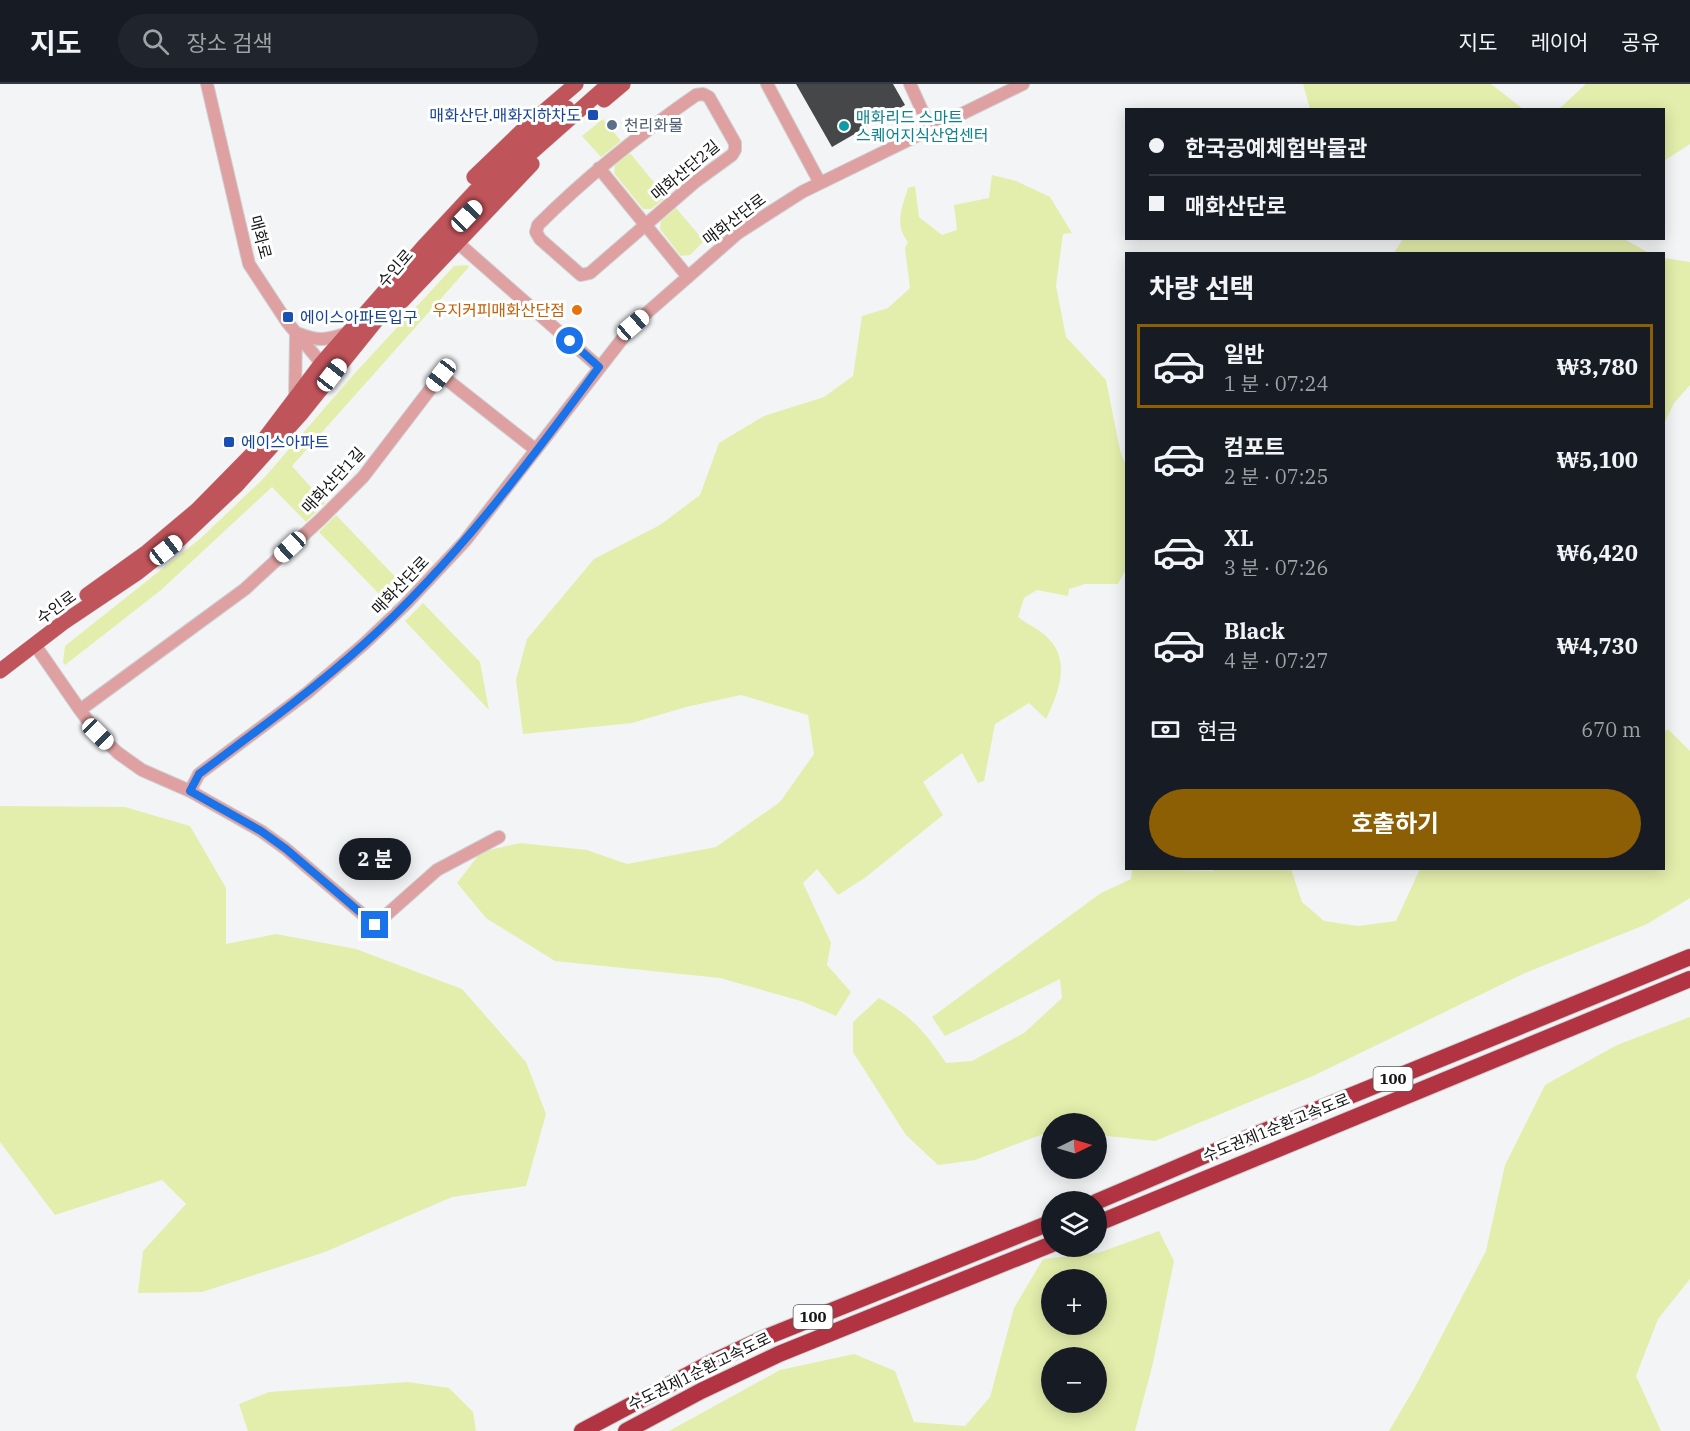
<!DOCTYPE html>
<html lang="ko">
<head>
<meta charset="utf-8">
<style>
	:root { --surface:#171b24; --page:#20242c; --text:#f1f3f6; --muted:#9ea1a6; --line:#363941; --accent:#8d5f05 }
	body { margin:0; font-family:"IBM Plex Serif","Noto Sans KR",serif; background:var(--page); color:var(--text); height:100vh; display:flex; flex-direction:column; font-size:22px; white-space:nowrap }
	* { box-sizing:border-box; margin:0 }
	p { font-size:20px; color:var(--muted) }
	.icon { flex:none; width:33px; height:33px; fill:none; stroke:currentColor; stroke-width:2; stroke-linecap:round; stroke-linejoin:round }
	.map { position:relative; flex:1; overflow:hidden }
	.details { position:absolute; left:1125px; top:168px; width:540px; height:618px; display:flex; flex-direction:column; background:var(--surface); border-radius:0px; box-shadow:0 3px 15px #0003 }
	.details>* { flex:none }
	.top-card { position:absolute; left:1125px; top:24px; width:540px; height:132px; border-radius:0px; box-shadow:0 3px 15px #0003; display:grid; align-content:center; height:132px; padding:0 24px; background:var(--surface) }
	.needle { width:39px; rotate:85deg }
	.tools { position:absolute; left:1041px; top:1029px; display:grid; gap:12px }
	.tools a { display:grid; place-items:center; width:66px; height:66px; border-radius:50%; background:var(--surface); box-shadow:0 3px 15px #0003; font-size:30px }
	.end { position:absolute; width:27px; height:27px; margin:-14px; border:8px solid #1a73e8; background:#fff; box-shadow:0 0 0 3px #fff }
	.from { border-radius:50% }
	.bubble { position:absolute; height:42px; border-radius:21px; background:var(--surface); box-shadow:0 3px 15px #0003; font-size:20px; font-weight:700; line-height:42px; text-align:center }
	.car { position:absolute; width:18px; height:36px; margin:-18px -9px; border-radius:8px; box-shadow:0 0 4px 2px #0007; background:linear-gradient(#fff 24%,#345 0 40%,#fff 0 76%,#345 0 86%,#fff 0) }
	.top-card b { display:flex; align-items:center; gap:21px; height:57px; font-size:22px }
	.top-card b+b { border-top:2px solid var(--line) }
	.top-card i { width:15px; height:15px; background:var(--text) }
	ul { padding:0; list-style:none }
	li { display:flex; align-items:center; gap:18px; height:84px; margin:0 12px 9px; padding:0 12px; border:3px solid transparent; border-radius:0px }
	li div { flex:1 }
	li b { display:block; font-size:22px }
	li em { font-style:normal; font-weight:700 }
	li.selected { border-color:var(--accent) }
	li>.icon { width:54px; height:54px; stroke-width:1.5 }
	h2 { padding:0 24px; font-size:27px; line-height:72px }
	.pay { display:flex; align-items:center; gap:15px; height:66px; padding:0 24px; font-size:22px }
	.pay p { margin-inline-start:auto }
	.primary-button { display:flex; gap:12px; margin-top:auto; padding:12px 24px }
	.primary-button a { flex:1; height:69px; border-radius:36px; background:var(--accent); color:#fff; font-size:24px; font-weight:700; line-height:69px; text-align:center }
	header { display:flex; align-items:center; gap:36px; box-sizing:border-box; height:84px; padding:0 30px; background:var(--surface); border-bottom:2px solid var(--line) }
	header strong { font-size:28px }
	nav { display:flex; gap:33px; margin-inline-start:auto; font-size:21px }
	.search { width:420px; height:54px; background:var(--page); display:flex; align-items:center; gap:15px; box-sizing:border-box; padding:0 21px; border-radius:33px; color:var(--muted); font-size:22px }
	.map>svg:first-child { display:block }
</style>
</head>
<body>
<header>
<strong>지도</strong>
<div class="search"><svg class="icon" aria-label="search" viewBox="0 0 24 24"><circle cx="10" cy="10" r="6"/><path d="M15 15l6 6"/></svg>장소 검색</div>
<nav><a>지도</a><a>레이어</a><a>공유</a></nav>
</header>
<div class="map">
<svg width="1690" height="1347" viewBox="0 0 1690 1347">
	<rect width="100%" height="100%" fill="#f2f4f6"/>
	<path fill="#e3eeac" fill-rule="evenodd" d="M1303,0H1491L1523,25H1310Z
		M1586,0H1690V60L1664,77V26L1559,25Z
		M603,35L621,57L601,73L582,52Z
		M630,69L666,113L651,125H643L614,89L615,81Z
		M992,91L1016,97L1050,113L1072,149L1063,150L1056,202L1066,253L1106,296L1120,366L1126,382V485L1118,500H1085L1069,505L1068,512L1037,506L1024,514L1018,533C1027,540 1041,546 1049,555C1071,578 1058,610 1046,635L1029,619L995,640L984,697L978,699L962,669L923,698L943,731L866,793L838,811L817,785L803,799L831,859L827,881L851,908L836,932L801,917L720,894L555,877L486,834L457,799L481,768L520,759L587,766L627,780L716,763L780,718L814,670L808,631L741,611L686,623L632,639L523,650L516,596L527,555L594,475L660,441L700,411L719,359L764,332L824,313L853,292L862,232L888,224L910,204L905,164L908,158C894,141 902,123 908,104L915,102L919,133L942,151L957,146L954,121L989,114Z
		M676,124L704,157L690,171L681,172L660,145L661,137Z
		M1403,155H1624L1649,169H1394Z
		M1664,174L1690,178V301L1674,319L1664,340Z
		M467,181L469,183L292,382L325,419L306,438L272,403L161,506L65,581L63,578L65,562L201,454L264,394L355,289L454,182Z
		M336,431L404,502L387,518L319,448Z
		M423,519L480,578L489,626L405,537Z
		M1668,645L1690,667V814L1647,840L1525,889L1313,992L1155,1057L1097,1051L1096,1040H1052L1051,1047L975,1076L938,1081L906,1051L853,968V938L879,914C911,931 926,949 946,979L972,977L1024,949L1062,914L1060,895L945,952L932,933L1101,809L1131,795L1132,785L1213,787V784L1291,785L1302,818L1324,837L1358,842L1396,837L1420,785L1664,784V648Z
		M0,722L125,723L190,742L226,804V860L276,850L356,865L462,905L526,978L546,1030L526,1102L452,1113L325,1168L202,1208L138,1209L143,1167L186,1120L162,1096L55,1131L0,1058Z
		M1690,933V1195L1658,1235L1636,1292L1661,1347H1389L1415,1303L1486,1167L1505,1081L1545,1001L1617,961Z
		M1159,1147L1174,1177L1153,1279L1135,1347H669L780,1286L854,1270L895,1287L914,1338L965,1342L990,1313L1014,1224L1043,1175L1098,1169ZM1052,1196H1096V1240H1052ZM1052,1274H1096V1318H1052Z
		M408,1298L449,1304L473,1328L476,1347H248L239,1320L269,1308Z"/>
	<path fill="#464749" d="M796,0H893L905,21L832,63Z"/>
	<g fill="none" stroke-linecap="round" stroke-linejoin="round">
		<defs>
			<path id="minor" d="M207,0L249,180L287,238L327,286
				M767,0L820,99
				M910,0L930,44
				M703,10L709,13L735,59V66L732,71L695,98L590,189L581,191L540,155L536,148L538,141C587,92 640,50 696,11Z
				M599,84L688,193
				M458,159L599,283
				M297,249C319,258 326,256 348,249
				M295,315L296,249
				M35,561L80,626L98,650L118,669L142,686L190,707L261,747L286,765L375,841L437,786L499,753
				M80,626L245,505L321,435L363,393L441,291L536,366
				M190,707L199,690L307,609L364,560L406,520L465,457L633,241L738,149L802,108L1023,0"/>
			<path id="major" d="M604,16L623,0
				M474,93L528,41L576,0
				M402,217L532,80
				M87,511L147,468L197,426L256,366L321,280L425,161L494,87L567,24
				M0,587L64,538L137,489L180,455L237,401L300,331L420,182L505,92L609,0"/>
			<path id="highway" d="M1096,1118L1225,1063L1690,873
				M1096,1140L1690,895
				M582,1347L710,1279L764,1254L1052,1138
				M626,1347L701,1307L779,1270L1052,1160"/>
		</defs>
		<use href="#minor" stroke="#ced0d2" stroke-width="14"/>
		<use href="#major" stroke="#ced0d2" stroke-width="16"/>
		<use href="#highway" stroke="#ced0d2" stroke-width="18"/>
		<use href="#minor" stroke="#dea0a0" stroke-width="12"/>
		<use href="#major" stroke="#c0545b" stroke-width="15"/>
		<use href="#highway" stroke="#b23342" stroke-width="16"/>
	</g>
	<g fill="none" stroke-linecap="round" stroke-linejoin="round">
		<path stroke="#1a73e8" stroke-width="8" d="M375,841L286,765L261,747L190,707L199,690C255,648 312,607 364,560C454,479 528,380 599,283L570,257"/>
	</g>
	<g fill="#1a4fb4" stroke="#fff" stroke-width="2">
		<rect x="587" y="25" width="12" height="12" rx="3"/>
		<rect x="282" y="227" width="12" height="12" rx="3"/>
		<rect x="223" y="352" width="12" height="12" rx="3"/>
	</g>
	<circle fill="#5c6f8a" stroke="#fff" stroke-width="2" cx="612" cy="41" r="6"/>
	<circle fill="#0f9aa8" stroke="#fff" stroke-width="2" cx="844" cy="42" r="6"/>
	<circle fill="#e8710a" stroke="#fff" stroke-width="2" cx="577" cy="226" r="6"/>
	<g text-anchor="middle" stroke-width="6" stroke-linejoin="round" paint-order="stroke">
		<g fill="#fff" stroke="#5a5b5b" stroke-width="1.5">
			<rect x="1373.5" y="983" width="39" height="24" rx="4.5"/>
			<rect x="793.5" y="1221" width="39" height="24" rx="4.5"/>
		</g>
		<g font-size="15" font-weight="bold" fill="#141515">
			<text x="1393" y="1000">100</text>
			<text x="813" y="1238">100</text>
		</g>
		<g font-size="16" fill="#164399" stroke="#fff" text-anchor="start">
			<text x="581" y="37" text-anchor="end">매화산단.매화지하차도</text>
			<text x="300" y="239">에이스아파트입구</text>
			<text x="241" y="364">에이스아파트</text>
		</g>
		<g font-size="16" fill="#0d838f" stroke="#fff" text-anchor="start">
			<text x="856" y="39">매화리드 스마트<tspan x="856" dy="18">스퀘어지식산업센터</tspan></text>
		</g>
		<g font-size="16" fill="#4e5e75" stroke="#fff" text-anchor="start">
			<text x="624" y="47">천리화물</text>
		</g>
		<g font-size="16" fill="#141515" stroke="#fff">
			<text transform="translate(685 86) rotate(-40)" y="6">매화산단2길</text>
			<text transform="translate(734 135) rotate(-37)" y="6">매화산단로</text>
			<text transform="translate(261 153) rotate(75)" y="6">매화로</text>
			<text transform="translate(395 184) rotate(-49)" y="6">수인로</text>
			<text transform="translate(333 396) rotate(-47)" y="6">매화산단1길</text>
			<text transform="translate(400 501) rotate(-46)" y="6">매화산단로</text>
			<text transform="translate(56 523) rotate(-36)" y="6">수인로</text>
			<text transform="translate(1276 1043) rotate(-22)" y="6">수도권제1순환고속도로</text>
			<text transform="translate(699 1287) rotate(-26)" y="6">수도권제1순환고속도로</text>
		</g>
		<g font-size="16" fill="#c56008" stroke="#fff" text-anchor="end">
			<text x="565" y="232">우지커피매화산단점</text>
		</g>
	</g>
</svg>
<div class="tools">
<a><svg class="needle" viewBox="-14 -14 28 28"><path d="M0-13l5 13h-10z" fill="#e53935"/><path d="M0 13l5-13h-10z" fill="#9ea1a6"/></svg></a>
<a><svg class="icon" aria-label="layers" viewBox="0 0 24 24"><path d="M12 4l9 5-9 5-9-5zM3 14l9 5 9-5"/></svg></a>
<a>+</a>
<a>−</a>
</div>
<i class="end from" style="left:570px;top:257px"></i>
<i class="end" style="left:375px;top:841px"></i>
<div class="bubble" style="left:339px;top:754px;width:72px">2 분</div>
<i class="car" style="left:467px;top:132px;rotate:44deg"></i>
<i class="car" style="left:633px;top:241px;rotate:49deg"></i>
<i class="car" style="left:332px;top:291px;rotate:38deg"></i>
<i class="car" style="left:441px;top:291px;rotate:218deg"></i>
<i class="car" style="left:290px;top:463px;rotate:227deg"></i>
<i class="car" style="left:166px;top:466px;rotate:52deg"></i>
<i class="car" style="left:98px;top:650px;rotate:135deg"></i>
<div class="top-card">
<b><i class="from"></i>한국공예체험박물관</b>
<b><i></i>매화산단로</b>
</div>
<section class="details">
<h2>차량 선택</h2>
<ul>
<li class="selected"><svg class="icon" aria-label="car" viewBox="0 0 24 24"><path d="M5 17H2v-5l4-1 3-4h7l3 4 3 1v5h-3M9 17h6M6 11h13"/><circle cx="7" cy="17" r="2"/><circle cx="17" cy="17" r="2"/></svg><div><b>일반</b><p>1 분 · 07:24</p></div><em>₩3,780</em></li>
<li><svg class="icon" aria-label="car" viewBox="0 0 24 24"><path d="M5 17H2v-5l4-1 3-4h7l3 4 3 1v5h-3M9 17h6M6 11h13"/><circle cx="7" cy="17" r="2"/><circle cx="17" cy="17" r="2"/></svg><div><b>컴포트</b><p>2 분 · 07:25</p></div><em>₩5,100</em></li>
<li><svg class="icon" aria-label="car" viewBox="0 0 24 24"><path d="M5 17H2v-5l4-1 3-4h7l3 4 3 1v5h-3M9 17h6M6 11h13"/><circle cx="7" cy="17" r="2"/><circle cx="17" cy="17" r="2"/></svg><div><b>XL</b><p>3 분 · 07:26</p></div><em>₩6,420</em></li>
<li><svg class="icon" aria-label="car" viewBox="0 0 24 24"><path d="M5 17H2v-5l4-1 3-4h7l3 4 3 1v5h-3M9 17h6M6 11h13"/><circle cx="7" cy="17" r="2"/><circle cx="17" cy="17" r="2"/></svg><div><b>Black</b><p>4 분 · 07:27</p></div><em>₩4,730</em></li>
</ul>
<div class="pay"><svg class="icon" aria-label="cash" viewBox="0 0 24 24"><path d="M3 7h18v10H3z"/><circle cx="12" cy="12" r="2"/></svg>현금<p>670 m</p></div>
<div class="primary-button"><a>호출하기</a></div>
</section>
</div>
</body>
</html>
